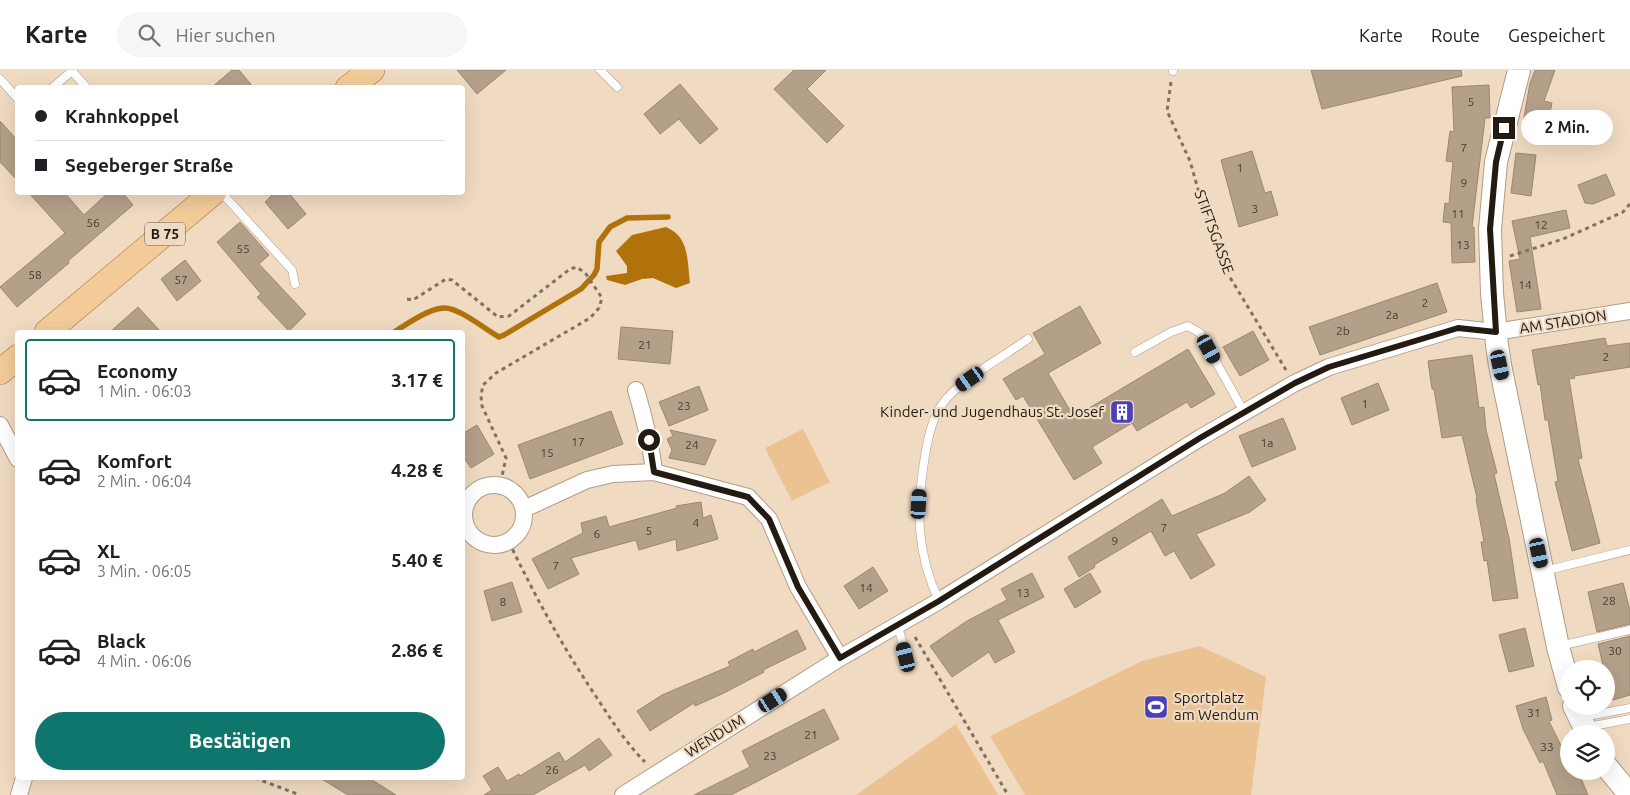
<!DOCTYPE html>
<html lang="de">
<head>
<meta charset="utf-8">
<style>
	:root { --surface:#fff; --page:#f6f6f6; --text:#202124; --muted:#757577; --line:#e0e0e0; --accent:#0f766e }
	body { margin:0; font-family:Ubuntu,sans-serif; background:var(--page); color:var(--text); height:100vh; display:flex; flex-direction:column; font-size:19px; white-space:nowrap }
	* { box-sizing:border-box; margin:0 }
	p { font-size:16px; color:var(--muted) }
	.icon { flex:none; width:28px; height:28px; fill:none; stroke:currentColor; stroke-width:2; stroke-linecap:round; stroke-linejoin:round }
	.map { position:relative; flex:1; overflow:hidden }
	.details { position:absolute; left:15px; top:260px; width:450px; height:450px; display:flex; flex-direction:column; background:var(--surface); border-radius:5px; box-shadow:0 5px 20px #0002 }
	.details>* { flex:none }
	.hud { position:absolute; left:15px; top:15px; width:450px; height:110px; border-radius:5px; box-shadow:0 5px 20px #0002; display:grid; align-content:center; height:110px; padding:0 20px; background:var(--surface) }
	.buttons { position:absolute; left:1560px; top:590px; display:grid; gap:10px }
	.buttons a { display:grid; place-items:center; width:55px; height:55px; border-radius:50%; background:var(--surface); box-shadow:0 5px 20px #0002; font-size:25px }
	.end { position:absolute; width:22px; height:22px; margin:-11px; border:6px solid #231b12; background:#fff; box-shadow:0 0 0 2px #fff }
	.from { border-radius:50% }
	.bubble { position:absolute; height:35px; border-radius:18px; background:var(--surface); box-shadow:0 5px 20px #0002; font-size:16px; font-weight:600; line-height:35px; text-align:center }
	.car { position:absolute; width:15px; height:30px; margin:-15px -8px; border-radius:6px; box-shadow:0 0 4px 1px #0007; background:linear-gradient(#222 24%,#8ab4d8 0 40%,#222 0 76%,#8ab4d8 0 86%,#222 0) }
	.hud b { display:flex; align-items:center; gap:18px; height:48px; font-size:19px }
	.hud b+b { border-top:1px solid var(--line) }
	.hud i { width:12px; height:12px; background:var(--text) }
	ul { padding:9px 0 0; list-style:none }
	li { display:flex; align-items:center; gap:15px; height:82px; margin:0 10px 8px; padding:0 10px; border:2px solid transparent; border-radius:5px }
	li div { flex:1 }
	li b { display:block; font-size:19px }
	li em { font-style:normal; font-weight:600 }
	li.on { border-color:var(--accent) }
	li>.icon { width:45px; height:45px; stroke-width:1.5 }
	.action { display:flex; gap:10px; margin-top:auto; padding:10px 20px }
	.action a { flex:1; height:58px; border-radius:30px; background:var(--accent); color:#fff; font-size:20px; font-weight:600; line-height:58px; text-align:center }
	header { display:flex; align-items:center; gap:30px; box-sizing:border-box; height:70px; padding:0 25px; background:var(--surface); border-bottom:1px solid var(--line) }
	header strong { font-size:24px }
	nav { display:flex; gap:28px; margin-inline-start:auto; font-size:18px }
	.search { width:350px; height:45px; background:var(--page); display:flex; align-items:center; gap:12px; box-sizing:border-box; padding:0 18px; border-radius:28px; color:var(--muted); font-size:19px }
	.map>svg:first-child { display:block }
</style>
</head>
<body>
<header>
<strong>Karte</strong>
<div class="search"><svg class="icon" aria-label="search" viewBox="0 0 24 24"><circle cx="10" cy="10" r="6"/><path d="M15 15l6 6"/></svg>Hier suchen</div>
<nav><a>Karte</a><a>Route</a><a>Gespeichert</a></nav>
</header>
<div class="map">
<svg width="1630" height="725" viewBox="0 0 1630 725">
	<rect width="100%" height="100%" fill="#f0dac2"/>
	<path fill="#ebc292" d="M803,359L830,412L792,431L765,378Z
		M1200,576L1266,607L1251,725H1025L990,666L1142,591Z
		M956,654L998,725H856Z"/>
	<path fill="#b1720c" d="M666,157C690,167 687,191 690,213L676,218L653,208L642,209L625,215L607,210L606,206L627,203V196L616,181L632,165Z"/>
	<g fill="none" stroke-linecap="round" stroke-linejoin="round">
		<path stroke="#b1720c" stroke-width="5.5" d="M394,262C409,253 426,240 443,238C457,236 486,260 499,267L504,265L581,219L594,205L597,199L599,172L610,157L627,148L668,147"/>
	</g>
	<path fill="#b4a089" stroke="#9b8771" d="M232,0H239L254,18H211Z
		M457,0H506L477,24Z
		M794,0H826L807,19L844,56L827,73L774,19Z
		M1311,0H1461L1462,6L1322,39Z
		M1535,0H1555L1544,31L1552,33L1547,58L1523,53L1530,13Z
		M680,14L718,59L700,74L679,49L660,64L644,44Z
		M1489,15L1490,48H1485L1472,157H1474L1475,192L1452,193L1451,153L1443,152L1445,133L1449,134L1453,92L1446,91L1450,61L1454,62L1452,17Z
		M0,51L18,71V111L0,92Z
		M1252,81L1265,123L1271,121L1278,145L1239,157L1221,90Z
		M1516,83L1536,85L1531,126L1511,123Z
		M1606,104L1615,125L1593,134L1585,133L1578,115Z
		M28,122H64L84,145L109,122H122L133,135L68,191L69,193L17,237L0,217L65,163Z
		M275,122H288L306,144L288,159L265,132Z
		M1566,140L1570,158L1530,167L1541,239L1517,242L1509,191L1520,189L1512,151Z
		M240,152L269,185L259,194L306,244L289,261L257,227L261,224L217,172Z
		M185,190L201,211L177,231L161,209Z
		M1437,213L1447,242L1320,285L1309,257Z
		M1080,236L1101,273L1048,303L1074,347L1188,279L1215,324L1191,338L1187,332L1137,361L1132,353L1092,377L1102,393L1074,410L1023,326L1016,330L1003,309L1045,284L1033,263Z
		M138,237L161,262H110Z
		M621,257L673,261L670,294L618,289Z
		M1253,261L1269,290L1240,306L1223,277Z
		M1605,268L1607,276L1630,273V297L1574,306L1575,308L1569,309L1582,388L1578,389L1600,473L1572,481L1555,412L1558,411L1548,350H1545L1540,314L1538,315L1532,280Z
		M1472,285L1479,338L1484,337L1486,360L1497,403L1494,404L1509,468L1518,528L1493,531L1487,490L1484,491L1481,472H1484L1476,429L1477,428L1462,365L1442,368L1434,319H1432L1428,291Z
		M1378,313L1389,340L1352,355L1341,328Z
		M699,316L708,340L669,356L659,332Z
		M611,341L623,374L530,409L518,375Z
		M1283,348L1296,379L1252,397L1239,366Z
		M477,355L494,384L471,398L462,385V364Z
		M670,360L716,370L705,395L669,388L672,380L667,369L673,366Z
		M1249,406L1266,430L1250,442L1196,464L1215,495L1191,509L1174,481L1165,486L1151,461L1094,495L1095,497L1079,507L1068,487L1162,429L1172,446L1225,423Z
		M701,432L703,448L711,445L718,469L677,481L676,469L639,480L636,470L571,488L579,504L548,519L532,489L583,463L581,453L606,446L609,457L677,438L676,436Z
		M873,497L888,521L859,539L844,516Z
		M1032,503L1044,527L998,550L1015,582L995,593L989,582L952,607L930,576L967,551L1007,530L1001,519Z
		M1090,503L1101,522L1075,538L1064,519Z
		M512,512L522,542L492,551L484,521Z
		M1623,513L1630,541V554L1597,562L1588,522Z
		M1525,558L1534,596L1509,602L1499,565Z
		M797,560L806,579L763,600L764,602L724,623L695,636L694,633L650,661L637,641L662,625L730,596L728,592L753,579L754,582Z
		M1630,566V625L1613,630L1606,608V599H1604L1598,574Z
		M1546,627L1552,650L1549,651L1569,692V701H1578L1588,725H1557L1543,691L1540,693L1523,659L1516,636Z
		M824,639L839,669L731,725H694L750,697L742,681Z
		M599,668L612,685L589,701L585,695L533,725H484L492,720L483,706L498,697L507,711L519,704L520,706L559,682L565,692Z
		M320,708H369L396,725H348Z"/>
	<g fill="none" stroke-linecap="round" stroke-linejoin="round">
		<defs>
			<path id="lane" d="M600,0L617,17
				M1173,1V0
				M0,9L18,29
				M52,18L72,1L87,18
				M221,122L292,200L295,214
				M1135,282L1171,262L1188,256L1200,263L1244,342
				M1544,501L1630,480
				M939,531C916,482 916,439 925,386C928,368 932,348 943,333C960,310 1004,286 1028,269
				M898,556L906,587
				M1559,576L1630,560
				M1583,647L1630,638
				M1588,657L1630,649"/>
			<path id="street" d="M636,320C644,347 651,373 654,402
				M0,355L18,389
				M464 445a30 30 0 1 1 60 0a30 30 0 1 1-60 0Z
				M524,439L587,410L613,404L654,402L748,427L769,449L798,517L840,588
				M19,725L24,708
				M623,725L840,588L939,531L1200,368L1295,313L1329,297L1458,258L1495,262L1630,241"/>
			<path id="secondary" d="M1519,0L1496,92L1490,159L1492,223L1497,275L1500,295L1558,577L1569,617
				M1574,636L1588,664
				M1606,696L1630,725"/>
			<path id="primary" d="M348,18L372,0
				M47,262L214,122
				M0,302L18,287"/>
		</defs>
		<use href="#lane" stroke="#b19c85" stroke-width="9"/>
		<use href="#street" stroke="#b19c85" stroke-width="18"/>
		<use href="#secondary" stroke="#b19c85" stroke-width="24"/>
		<use href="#primary" stroke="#a4773d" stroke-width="26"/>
		<path stroke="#807262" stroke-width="3" stroke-dasharray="4 4" stroke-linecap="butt" d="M1171,12L1167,41L1190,91L1206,147L1228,204L1286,300
			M1510,186L1563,169L1623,142L1630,134
			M407,229L413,230L446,209L452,210L498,247L509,246L570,199L577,197L586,204L602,228L599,238L590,248L496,303L483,315L481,326L482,336L506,388L500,415
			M509,472C536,528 562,576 597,628C612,651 626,673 645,692
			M915,567L1008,725
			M255,708L300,725"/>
		<use href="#lane" stroke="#fff" stroke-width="8"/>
		<use href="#street" stroke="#fff" stroke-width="16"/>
		<use href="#secondary" stroke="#fff" stroke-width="22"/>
		<use href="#primary" stroke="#f2cb98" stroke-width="25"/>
	</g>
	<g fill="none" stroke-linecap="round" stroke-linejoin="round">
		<path stroke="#231b12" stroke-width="6" d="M649,370L654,402L748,427L769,449L798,517L840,588L939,531L1200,368L1295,313L1329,297L1458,258L1496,262L1490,159L1496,92L1504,58"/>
	</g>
	<defs>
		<symbol id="building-square" viewBox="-11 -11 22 22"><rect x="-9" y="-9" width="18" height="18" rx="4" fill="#4a40b7" stroke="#f0dac2"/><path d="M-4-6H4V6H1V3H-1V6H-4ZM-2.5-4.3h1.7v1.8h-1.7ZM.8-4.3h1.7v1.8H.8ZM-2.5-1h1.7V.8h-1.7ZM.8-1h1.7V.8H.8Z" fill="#fff"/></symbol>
		<symbol id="stadium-square" viewBox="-11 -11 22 22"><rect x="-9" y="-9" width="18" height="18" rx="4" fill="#4a40b7" stroke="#f0dac2"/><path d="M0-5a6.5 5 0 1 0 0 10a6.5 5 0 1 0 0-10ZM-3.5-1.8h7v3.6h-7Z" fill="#fff"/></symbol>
	</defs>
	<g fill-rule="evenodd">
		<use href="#building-square" x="1108" y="328" width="28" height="28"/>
		<use href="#stadium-square" x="1142" y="623" width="28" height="28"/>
	</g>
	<g text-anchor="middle" stroke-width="4.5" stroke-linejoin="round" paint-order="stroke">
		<g font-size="12" fill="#473c30">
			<text x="1471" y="36">5</text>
			<text x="1464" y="82">7</text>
			<text x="1240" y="102">1</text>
			<text x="1464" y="117">9</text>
			<text x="1255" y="143">3</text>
			<text x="1458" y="148">11</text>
			<text x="93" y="157">56</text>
			<text x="1541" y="159">12</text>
			<text x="1463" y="179">13</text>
			<text x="243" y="183">55</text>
			<text x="35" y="209">58</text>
			<text x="181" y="214">57</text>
			<text x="1525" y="219">14</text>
			<text x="1425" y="237">2</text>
			<text x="1392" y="249">2a</text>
			<text x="1343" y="265">2b</text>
			<text x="645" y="279">21</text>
			<text x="1606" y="291">2</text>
			<text x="1365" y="338">1</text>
			<text x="684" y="340">23</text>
			<text x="578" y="376">17</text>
			<text x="1267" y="377">1a</text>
			<text x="692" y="379">24</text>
			<text x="547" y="387">15</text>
			<text x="696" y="457">4</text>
			<text x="1164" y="462">7</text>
			<text x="649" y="465">5</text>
			<text x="597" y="468">6</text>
			<text x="1115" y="475">9</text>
			<text x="556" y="500">7</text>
			<text x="866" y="522">14</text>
			<text x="1023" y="527">13</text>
			<text x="1609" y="535">28</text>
			<text x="503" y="536">8</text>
			<text x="1615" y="585">30</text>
			<text x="1534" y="647">31</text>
			<text x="811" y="669">21</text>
			<text x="1547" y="681">33</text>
			<text x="770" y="690">23</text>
			<text x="552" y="704">26</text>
		</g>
		<rect fill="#f0dac2" stroke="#605447" stroke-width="1" x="145" y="152.5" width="40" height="23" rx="4"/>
		<g font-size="14" font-weight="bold" fill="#231b12">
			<text x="165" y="169">B 75</text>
		</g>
		<g font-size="15" fill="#231b12" stroke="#f0dac2">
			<text transform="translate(1214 162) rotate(70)" y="5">STIFTSGASSE</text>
			<text transform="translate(1563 252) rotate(-9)" y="5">AM STADION</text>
			<text transform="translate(715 666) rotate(-32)" y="5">WENDUM</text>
		</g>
		<g font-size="15" fill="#231b12" stroke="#f0dac2" text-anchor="end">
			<text x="1104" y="347">Kinder- und Jugendhaus St. Josef</text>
			<text x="1174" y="633" text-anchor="start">Sportplatz<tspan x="1174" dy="17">am Wendum</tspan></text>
		</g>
	</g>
</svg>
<div class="buttons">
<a><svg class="icon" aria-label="locate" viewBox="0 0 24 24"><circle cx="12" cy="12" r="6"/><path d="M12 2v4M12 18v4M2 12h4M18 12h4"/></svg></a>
<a><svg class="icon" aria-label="layers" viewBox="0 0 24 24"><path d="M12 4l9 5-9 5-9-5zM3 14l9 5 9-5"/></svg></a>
</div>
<i class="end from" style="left:649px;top:370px"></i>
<i class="end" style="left:1504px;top:58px"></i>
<div class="bubble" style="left:1521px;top:40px;width:92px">2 Min.</div>
<i class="car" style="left:1209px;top:279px;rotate:151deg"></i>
<i class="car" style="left:1500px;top:295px;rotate:168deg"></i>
<i class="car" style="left:970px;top:309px;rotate:235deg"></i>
<i class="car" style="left:919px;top:434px;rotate:4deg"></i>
<i class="car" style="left:1539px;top:483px;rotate:168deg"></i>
<i class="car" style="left:906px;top:587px;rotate:346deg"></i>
<i class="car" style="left:773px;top:630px;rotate:58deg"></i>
<div class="hud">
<b><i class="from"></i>Krahnkoppel</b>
<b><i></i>Segeberger Straße</b>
</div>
<section class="details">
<ul>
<li class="on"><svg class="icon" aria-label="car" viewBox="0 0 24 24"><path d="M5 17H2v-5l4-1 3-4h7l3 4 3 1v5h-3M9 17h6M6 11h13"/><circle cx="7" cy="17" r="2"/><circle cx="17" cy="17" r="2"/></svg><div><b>Economy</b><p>1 Min. · 06:03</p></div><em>3.17 €</em></li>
<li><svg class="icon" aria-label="car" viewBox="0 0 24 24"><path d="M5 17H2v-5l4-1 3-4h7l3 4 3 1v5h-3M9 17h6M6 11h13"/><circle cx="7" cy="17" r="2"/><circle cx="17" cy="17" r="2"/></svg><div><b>Komfort</b><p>2 Min. · 06:04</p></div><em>4.28 €</em></li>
<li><svg class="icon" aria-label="car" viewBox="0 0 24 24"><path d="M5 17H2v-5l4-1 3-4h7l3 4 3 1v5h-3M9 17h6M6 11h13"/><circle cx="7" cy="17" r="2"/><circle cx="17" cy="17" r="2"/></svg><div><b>XL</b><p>3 Min. · 06:05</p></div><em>5.40 €</em></li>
<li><svg class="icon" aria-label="car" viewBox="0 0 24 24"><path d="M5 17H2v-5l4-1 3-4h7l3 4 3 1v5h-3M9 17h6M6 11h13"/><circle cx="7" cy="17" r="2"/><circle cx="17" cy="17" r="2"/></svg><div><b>Black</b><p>4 Min. · 06:06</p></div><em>2.86 €</em></li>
</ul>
<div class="action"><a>Bestätigen</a></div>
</section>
</div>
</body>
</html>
